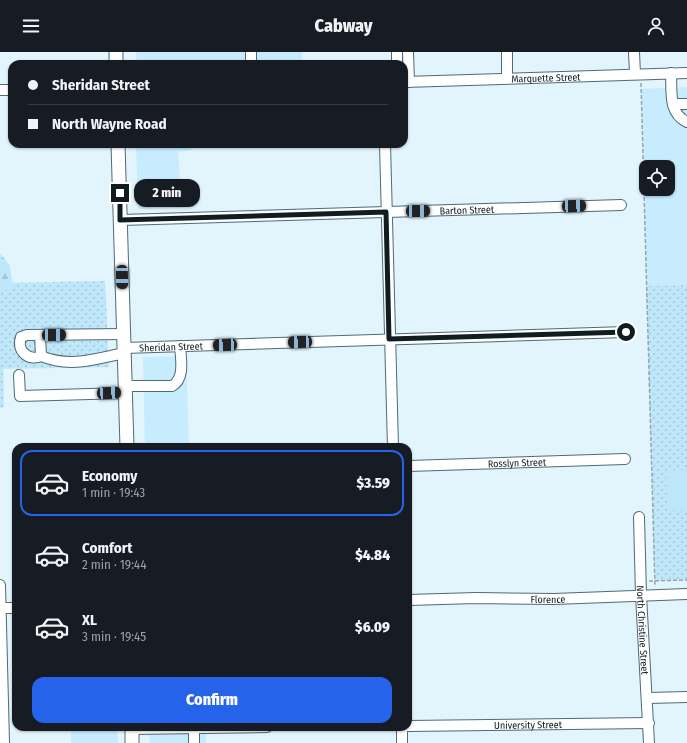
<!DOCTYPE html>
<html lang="en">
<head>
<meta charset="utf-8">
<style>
	:root { --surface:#171b24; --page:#242831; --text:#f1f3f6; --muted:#9ea1a6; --line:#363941; --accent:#2563eb }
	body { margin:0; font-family:"Fira Sans Condensed",sans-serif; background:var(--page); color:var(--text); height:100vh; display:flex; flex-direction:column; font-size:15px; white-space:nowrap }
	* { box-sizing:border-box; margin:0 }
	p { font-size:13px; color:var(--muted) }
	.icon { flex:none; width:22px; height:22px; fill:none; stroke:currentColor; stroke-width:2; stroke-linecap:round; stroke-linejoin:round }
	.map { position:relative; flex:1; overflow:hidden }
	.details { position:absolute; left:12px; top:391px; width:400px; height:288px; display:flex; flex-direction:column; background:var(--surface); border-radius:12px; box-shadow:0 1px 3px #0004 }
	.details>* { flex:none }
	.hud { position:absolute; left:8px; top:8px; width:400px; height:88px; border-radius:12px; box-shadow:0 1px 3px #0004; display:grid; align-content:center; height:88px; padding:0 20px; background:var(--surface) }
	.buttons { position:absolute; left:639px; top:108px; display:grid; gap:8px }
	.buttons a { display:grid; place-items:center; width:36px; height:36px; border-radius:8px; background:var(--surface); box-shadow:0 1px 3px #0004; font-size:20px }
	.end { position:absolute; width:18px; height:18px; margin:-9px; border:5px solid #111c21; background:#fff; box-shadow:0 0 0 2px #fff }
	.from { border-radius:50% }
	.bubble { position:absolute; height:28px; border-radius:12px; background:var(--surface); box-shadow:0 1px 3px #0004; font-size:13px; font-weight:800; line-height:28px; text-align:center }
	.car { position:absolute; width:12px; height:24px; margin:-12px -6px; border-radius:5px; box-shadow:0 0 3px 1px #0007; background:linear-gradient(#222 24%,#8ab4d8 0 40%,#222 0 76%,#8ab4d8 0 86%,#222 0) }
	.hud b { display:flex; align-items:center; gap:14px; height:38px; font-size:15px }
	.hud b+b { border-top:1px solid var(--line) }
	.hud i { width:10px; height:10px; background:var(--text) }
	ul { padding:7px 0 0; list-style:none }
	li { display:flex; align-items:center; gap:12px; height:66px; margin:0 8px 6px; padding:0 12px; border:2px solid transparent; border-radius:12px }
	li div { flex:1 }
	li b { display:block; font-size:15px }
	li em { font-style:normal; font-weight:800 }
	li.current { border-color:var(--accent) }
	li>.icon { width:36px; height:36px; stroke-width:1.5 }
	.cta { display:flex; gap:8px; margin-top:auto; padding:8px 20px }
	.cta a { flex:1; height:46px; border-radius:12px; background:var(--accent); color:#fff; font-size:16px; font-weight:800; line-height:46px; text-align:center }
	header { display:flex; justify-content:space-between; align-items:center; height:52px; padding:0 20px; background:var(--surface); font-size:18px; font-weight:800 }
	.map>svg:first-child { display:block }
</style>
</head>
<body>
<header><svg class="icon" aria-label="menu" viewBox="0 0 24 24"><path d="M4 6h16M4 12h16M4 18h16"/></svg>Cabway<svg class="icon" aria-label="person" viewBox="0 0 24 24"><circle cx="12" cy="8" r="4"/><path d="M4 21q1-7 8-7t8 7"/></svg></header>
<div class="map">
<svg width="687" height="691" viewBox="0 0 687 691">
	<defs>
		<pattern id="grass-dots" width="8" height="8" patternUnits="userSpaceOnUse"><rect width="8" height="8" fill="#bfe7fa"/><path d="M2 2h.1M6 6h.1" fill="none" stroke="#a3c6d6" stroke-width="1.8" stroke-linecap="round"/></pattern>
		<pattern id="forest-firs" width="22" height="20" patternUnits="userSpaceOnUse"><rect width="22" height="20" fill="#bfe7fa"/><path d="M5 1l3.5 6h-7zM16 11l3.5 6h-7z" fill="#a3c6d6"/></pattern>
	</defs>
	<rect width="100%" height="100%" fill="#e2f4fc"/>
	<path fill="#c6ecfe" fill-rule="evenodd" d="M136,0H302V12H137Z
		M687,35V233L646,234L641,37ZM646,115H668V137H646Z
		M136,92H191L192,98L178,100L182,156L138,157Z
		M186,304L189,395H145L143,305Z
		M71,675H117L118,691H71Z
		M206,681V691H150L149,682Z"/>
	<path fill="url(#grass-dots)" d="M105,229L109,315L3,317L4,355L0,356V231Z
		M687,233V528L655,529L646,234Z"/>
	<path fill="url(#forest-firs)" d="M0,201L10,214L13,235L0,241Z"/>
	<path fill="#bfe7fa" d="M666,418H687V458H667Z"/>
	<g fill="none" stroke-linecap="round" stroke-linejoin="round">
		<defs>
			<g id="minor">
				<path d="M251,0V12"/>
				<path d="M397,0V12"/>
				<path d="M408,0L409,30"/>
				<path d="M507,0V26"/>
				<path d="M634,0L635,22"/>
				<path d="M671,21C672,40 668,61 687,70"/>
				<path id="s1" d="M404,30L687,21"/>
				<path d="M0,38H12"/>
				<path d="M673,52H687"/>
				<path d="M385,92L393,395"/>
				<path id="s2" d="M121,168L621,153"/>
				<path d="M40,283L41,304C28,310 16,298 21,285L27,283L124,282"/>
				<path id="s3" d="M124,296L626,280"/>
				<path d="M41,304C70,316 95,307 124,301"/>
				<path d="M19,323L20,344L125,341"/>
				<path d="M125,334H172C185,327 181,307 180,294"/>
				<path id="s4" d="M408,414L625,407"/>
				<path id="s5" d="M639,465L641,543L649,691"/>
				<path d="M0,533L4,691"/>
				<path id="s6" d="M408,548L476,546L554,547L687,542"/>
				<path d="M0,556H16"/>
				<path d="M648,646L687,645"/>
				<path id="s7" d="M408,674L649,671"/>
				<path d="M402,675V691"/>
				<path d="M194,676V691"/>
				<path d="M132,677L267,675"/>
			</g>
			<path id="major" d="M116,0V12
				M118,92L127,395
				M132,675V691"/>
		</defs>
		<use href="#minor" stroke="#4f6a76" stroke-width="12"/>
		<use href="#major" stroke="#4f6a76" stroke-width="15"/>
		<path stroke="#95a5ab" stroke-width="1.5" stroke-dasharray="4 2" stroke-linecap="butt" d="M641,31L655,535
			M649,529L687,528"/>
		<use href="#minor" stroke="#fff" stroke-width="10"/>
		<use href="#major" stroke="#fff" stroke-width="13"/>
	</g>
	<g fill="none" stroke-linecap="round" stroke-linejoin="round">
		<path stroke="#111c21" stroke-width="5" d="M120,141V168L386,160L389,287L626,280"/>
	</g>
	<g text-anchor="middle" stroke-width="4" stroke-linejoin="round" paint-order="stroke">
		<g font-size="10" fill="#111c21" stroke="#fdfdfd">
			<text dy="4" stroke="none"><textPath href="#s1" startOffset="142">Marquette Street</textPath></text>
			<text dy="4" stroke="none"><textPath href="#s2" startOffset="346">Barton Street</textPath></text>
			<text dy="4" stroke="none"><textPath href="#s3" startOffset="47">Sheridan Street</textPath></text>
			<text dy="4" stroke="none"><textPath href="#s4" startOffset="109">Rosslyn Street</textPath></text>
			<text dy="4" stroke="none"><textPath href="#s6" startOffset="140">Florence</textPath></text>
			<text dy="4" stroke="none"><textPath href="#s5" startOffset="113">North Christine Street</textPath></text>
			<text dy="4" stroke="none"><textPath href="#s7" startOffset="120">University Street</textPath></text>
		</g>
	</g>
</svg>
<div class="buttons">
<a><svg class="icon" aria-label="locate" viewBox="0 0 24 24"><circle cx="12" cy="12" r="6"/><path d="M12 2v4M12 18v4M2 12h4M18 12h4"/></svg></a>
</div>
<i class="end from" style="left:626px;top:280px"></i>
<i class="end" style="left:120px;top:141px"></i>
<div class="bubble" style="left:134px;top:127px;width:66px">2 min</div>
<i class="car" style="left:574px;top:154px;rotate:88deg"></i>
<i class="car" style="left:418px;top:159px;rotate:89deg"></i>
<i class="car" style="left:122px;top:225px;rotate:179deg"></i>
<i class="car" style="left:54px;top:283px;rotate:89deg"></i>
<i class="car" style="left:300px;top:290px;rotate:268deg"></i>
<i class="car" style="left:225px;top:293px;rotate:268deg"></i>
<i class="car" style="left:109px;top:341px;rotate:87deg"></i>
<div class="hud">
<b><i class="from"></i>Sheridan Street</b>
<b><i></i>North Wayne Road</b>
</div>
<section class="details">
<ul>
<li class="current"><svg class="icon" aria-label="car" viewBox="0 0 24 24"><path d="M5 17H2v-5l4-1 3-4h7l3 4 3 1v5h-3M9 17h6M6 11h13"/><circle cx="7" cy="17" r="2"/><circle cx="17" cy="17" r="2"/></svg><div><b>Economy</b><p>1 min · 19:43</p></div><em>$3.59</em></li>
<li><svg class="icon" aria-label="car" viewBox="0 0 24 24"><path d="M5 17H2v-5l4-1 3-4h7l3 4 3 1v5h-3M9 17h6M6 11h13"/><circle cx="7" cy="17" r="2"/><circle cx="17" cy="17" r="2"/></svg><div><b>Comfort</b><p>2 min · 19:44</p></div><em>$4.84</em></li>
<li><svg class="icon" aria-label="car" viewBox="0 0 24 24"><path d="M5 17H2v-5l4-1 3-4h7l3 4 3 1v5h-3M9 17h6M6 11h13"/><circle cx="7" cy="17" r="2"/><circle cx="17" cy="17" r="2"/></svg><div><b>XL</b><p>3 min · 19:45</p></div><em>$6.09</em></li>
</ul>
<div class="cta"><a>Confirm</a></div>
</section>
</div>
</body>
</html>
